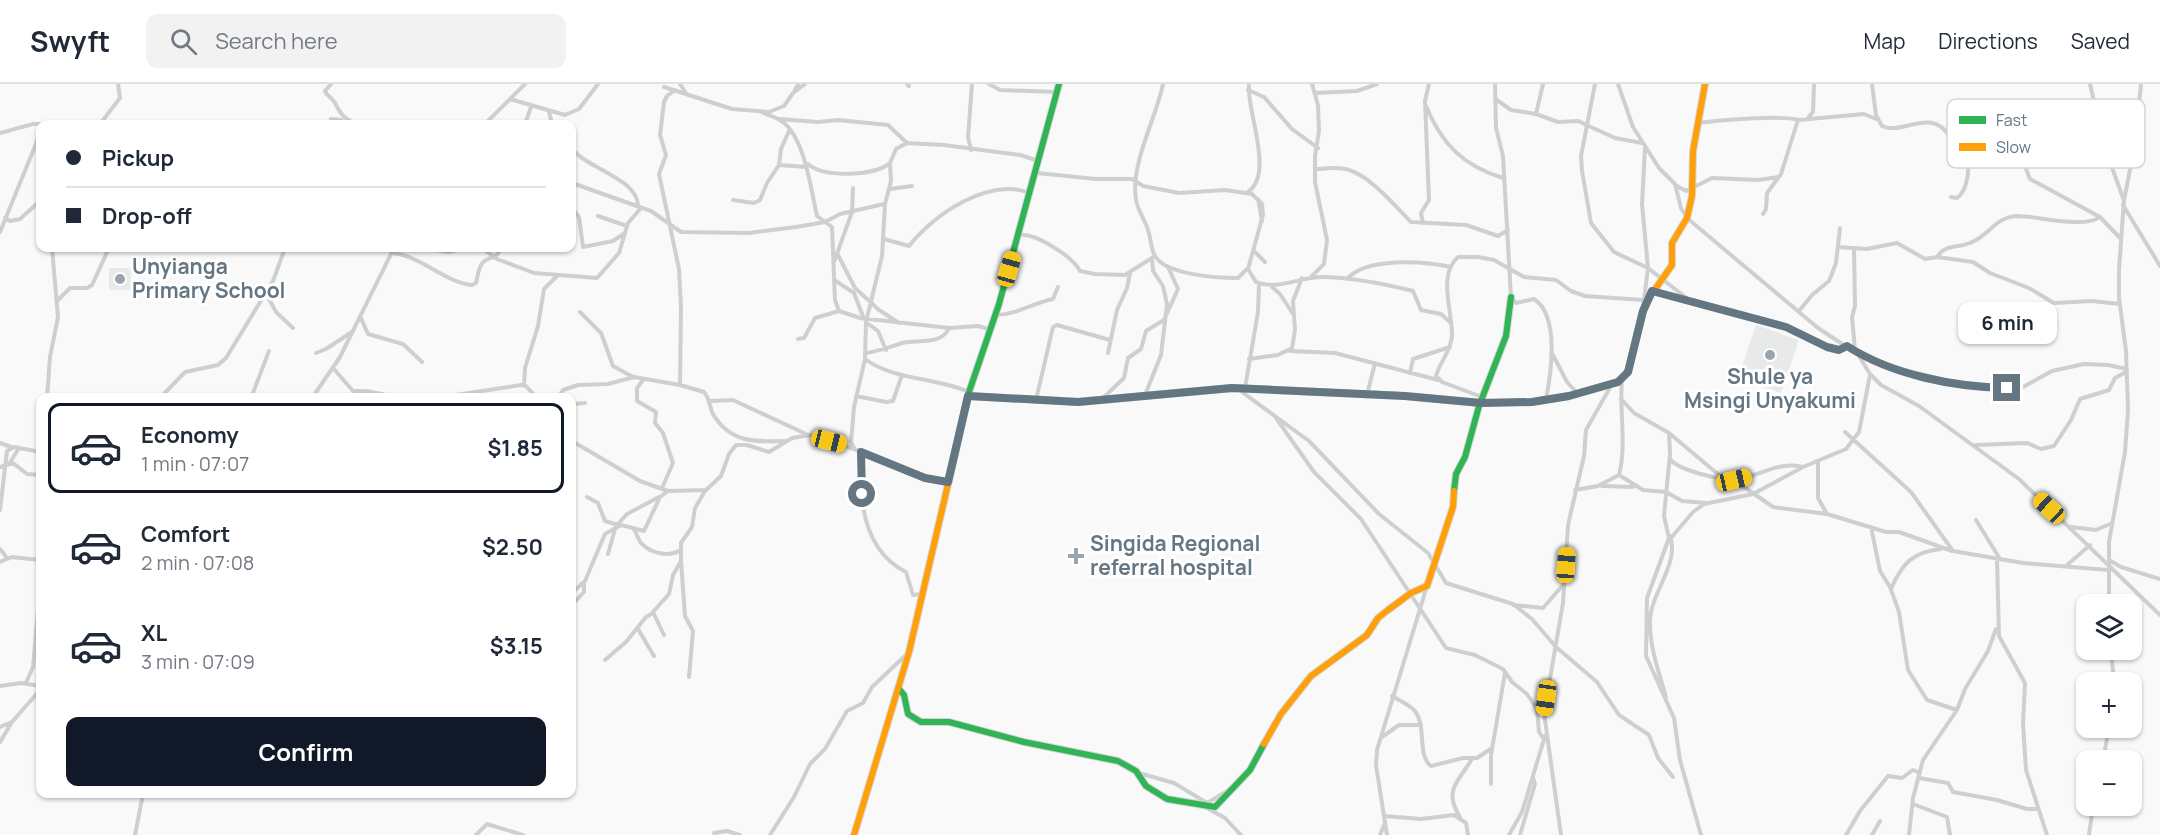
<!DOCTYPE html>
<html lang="en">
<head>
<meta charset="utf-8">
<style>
	:root { --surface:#fff; --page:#f2f2f3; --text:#1f2937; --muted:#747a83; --line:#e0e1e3; --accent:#111827 }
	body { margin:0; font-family:Manrope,sans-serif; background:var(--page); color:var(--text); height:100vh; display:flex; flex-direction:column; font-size:22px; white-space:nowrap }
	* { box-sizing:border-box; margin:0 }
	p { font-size:20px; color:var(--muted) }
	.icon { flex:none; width:33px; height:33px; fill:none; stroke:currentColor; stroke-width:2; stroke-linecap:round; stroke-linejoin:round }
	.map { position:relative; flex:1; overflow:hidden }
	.sheet { position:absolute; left:36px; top:309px; width:540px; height:405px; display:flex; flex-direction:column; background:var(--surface); border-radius:12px; box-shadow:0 2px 4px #0004 }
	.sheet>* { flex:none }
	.guide { position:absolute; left:36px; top:36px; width:540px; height:132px; border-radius:12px; box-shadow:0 2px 4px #0004; display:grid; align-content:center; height:132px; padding:0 30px; background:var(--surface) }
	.fabs { position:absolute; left:2076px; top:510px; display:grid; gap:12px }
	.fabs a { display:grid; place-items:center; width:66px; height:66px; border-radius:12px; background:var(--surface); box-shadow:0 2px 4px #0004; font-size:30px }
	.end { position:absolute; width:27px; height:27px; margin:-14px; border:8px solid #657683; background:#fff; box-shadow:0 0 0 3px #fff }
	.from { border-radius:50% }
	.bubble { position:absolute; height:42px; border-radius:12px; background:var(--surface); box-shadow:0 2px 4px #0004; font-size:20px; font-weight:700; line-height:42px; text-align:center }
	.car { position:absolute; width:18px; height:36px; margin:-18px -9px; border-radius:8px; box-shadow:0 0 4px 2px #0007; background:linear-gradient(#f5c518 24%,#345 0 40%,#f5c518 0 76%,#345 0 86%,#f5c518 0) }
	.guide b { display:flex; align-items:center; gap:21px; height:57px; font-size:22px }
	.guide b+b { border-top:2px solid var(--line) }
	.guide i { width:15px; height:15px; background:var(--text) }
	ul { padding:10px 0 0; list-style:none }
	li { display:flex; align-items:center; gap:18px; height:90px; margin:0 12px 9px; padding:0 18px; border:3px solid transparent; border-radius:12px }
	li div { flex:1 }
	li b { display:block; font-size:22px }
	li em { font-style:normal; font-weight:700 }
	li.selected { border-color:var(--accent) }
	li>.icon { width:54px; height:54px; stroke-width:1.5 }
	.primary-button { display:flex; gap:12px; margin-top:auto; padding:12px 30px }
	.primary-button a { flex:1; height:69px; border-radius:12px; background:var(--accent); color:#fff; font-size:24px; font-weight:700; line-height:69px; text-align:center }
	header { display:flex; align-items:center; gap:36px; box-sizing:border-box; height:84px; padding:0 30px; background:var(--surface); border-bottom:2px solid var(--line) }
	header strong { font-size:28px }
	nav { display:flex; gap:33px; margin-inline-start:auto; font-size:21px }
	.search { width:420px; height:54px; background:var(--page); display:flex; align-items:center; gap:15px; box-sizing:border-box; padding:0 21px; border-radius:12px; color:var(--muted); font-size:22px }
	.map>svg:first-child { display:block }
</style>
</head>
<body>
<header>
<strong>Swyft</strong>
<div class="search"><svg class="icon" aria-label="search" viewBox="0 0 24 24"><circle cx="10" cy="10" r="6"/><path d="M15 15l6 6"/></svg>Search here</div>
<nav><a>Map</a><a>Directions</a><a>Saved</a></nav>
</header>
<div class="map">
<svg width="2160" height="751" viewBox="0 0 2160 751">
	<rect width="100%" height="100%" fill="#f9f9f9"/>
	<path fill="#e8e9e9" d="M109,184H131V206H109Z
		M1756,241L1799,256L1781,309L1738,294Z"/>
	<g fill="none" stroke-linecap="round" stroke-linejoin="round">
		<defs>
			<path id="fast" d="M968,312L1078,318L1232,304L1405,312L1481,319L1531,318L1569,312L1618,298L1628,288L1643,227L1649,214
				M955,370L969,308L999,220L1059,0
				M1454,407L1456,390L1465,373L1479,322L1506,252L1511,213
				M899,605L904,611L908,630L921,638H949L1024,658L1118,677L1136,687L1146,702L1167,715L1215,723L1250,686L1264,660"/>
			<path id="slow" d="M1649,214L1672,181V159L1687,134L1692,112L1693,67L1705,0
				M1264,660L1281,630L1311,592L1367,551L1378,534L1388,526L1411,509L1427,502L1453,423L1454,407
				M854,751L909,568L955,370"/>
		</defs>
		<use href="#fast" stroke="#d5d6d7" stroke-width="8"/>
		<use href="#slow" stroke="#d5d6d7" stroke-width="8"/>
		<path stroke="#cecfd0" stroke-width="4" d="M331,0L325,7C327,13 332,13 335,19C340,29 344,35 356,40
			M680,0L686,9
			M907,0L909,2
			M989,0L1000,6L1057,8
			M1163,0C1156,35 1130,80 1136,116C1138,127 1145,136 1148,146C1151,154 1151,166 1155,172C1166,191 1218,194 1238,194L1247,185
			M1312,0L1318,21L1319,47L1315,72V98L1327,156L1324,180L1312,192
			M1495,0L1496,44L1503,72L1511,213L1516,219L1534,215C1560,232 1551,290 1546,315
			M1595,0L1581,72L1582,87L1591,139L1614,168L1648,184L1689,216L1786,243L1827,263L1839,266L1847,262
			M1618,0L1633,43L1659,84L1675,100L1681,124L1687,134L1818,244L1859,271L1885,281L1968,302L2007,304L2023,303L2052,287L2084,280L2108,281L2127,285
			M1872,0L1876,31L1882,42C1904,52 1931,21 1951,54V73L1955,76L2023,77L2030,95L2100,133L2121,155
			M2090,0L2105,64L2123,114
			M664,3L732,25L769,28L784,22L793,9L805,0
			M675,6L667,12L664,18L660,51L666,71L659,90L679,185L681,224L680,301
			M1248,6L1264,13L1292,45L1318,64
			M794,8L798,0
			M1315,9L1357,7L1377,0
			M510,15L565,31L579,25L598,0
			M1497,16L1511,26L1536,30L1558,38L1578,37L1615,54L1642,59
			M1426,22C1442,61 1464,82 1503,94
			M549,28L552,40
			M761,28C766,30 773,32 778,35C804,47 811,106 817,132L832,143L835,216L839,227L860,234L949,244
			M1536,30L1543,0
			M331,35L341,36L346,40
			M779,35L818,38L838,36L888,41L907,59
			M1807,35L1813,28L1814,0
			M1700,39C1717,36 1784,31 1798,36L1864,30L1876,35
			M100,40L120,14L118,0
			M485,40L525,0
			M525,40L531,23
			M0,49L33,40H61
			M572,65C588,85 638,95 638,122
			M971,66L968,53L972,0
			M2021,76L2029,59
			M808,80C824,94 872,92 889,80
			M779,81L807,83
			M1315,85C1326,85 1338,82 1349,86C1370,92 1396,123 1411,138L1466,141L1498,152L1508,146
			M1037,89L1096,95H1132L1143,102L1179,109L1225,106L1252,110L1262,120L1263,131L1248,185L1256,198C1278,207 1300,192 1325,193C1354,194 1385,200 1413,207L1421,226L1441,230L1451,239
			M572,99L651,127L681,148L749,149L796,143L825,138L840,130L884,120
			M1677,102L1686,107L1712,94L1758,96L1779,93
			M890,105L912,102
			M1248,108C1275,89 1246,27 1249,0
			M1951,113L1957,114C1967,107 1969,89 1968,77
			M1258,115L1262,137
			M733,116L754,119L760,116L767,99L779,81L781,65L789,47
			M2123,121L2160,182
			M572,124L579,133L583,163L613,157L625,149
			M1763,130L1766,125L1767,109L1781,90L1798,36
			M598,132L627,142
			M5,134L10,137L20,135L40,117
			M1423,139L1421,129L1429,116L1425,17L1429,0
			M0,148L40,50
			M1019,151C1036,149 1073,173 1080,187L1095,190L1125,191L1155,172
			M884,155L909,162C934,130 989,93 1030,109
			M1838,163L1867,165L1897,159L1925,175L1937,173L1973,178L1990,189L2029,204L2054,219L2092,217L2120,220
			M420,164L449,168L465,164
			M482,164L497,175L534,189L597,194L619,169L628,139L641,124
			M1854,164L1855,222L1852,233L1855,267
			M1254,167L1265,178
			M391,169C421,171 443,198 472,201L476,199C479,186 479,175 495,173L502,164
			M838,171L855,204
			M1937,173C1945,160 1958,164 1970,159C1989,152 1995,133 2017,132C2038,132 2084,145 2100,133
			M834,178L852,128L853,104
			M1347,195C1366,173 1424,177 1451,183
			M836,197L854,209L864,235
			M1272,203L1280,210L1293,230
			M855,204L879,226L899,239
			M1652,208L1686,215
			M266,209L276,228L293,244
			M57,217L70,204H87L92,201L109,164
			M1643,224L1648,184L1642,120L1645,64
			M1799,227L1812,211L1829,197L1836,179L1840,144
			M580,228L601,249L613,282L633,293
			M995,231C1016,231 1033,219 1053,215L1058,203
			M360,232L368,250L403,260L422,278
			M867,239L878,247L886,266
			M798,255L804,254L815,234L839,227
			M1290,267L1335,269L1438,296
			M316,269L326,265L352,248
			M866,269C879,267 890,263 902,259C917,255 941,262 949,244L978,242L989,245
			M1108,269L1117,226L1127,204L1130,189
			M1553,271L1567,298L1578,310
			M1859,272L1870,290L1881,301L1919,322L2019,395L2160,531
			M865,275C895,297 936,293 969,308
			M1249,275L1278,271L1292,264L1295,246L1293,217L1302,194
			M333,284L353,307H367L400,314
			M1410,289L1413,275L1450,263
			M644,295L637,304V317L656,328L655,339L663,349L673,379L662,404
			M524,301L525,284L538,242L544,205L557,192
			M1245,304L1258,228L1259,199
			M1238,305L1309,357L1379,430L1428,469L1446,499L1513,520L1532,535L1556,563L1597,598L1619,631L1649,651L1658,674L1673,693
			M353,307L362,314
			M1145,311L1161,271L1167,220L1163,202L1153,187L1152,174
			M1367,311L1375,279
			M856,312L886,318L893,317L902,291
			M1482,313L1442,298L1436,292C1440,278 1451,267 1452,252C1453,229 1437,191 1458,173H1478L1494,176L1524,193L1556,196L1571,207L1585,212L1643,216
			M47,314L50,273L58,233L52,164
			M160,314L185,288L218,281L226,274L273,197L285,164
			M251,314L269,267
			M312,314L340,273L394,164
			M436,314L521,301L526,302L537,314
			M558,314L563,306L578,301L608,300L634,293L680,301L704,308C710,315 709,322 713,330C730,359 755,358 785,357
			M1102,315L1124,294L1128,274L1141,265L1146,247L1164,236L1178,205L1168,183
			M1621,315L1634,329L1669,349L1719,391
			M1036,316L1053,243L1057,241L1110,256
			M710,317L733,316L806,350
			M572,320L585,319
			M1276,334L1314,388L1361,435L1446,564L1475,571L1503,585L1512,598L1527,610L1537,625L1539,648L1543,654
			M1845,348L1911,408L1953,467L2023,479L2108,486
			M1669,349L1670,370L1664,432L1669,454L1647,514L1646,572L1674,634L1680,676L1701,751
			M572,357L640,397L668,407L706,406L721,392L729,370L736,361H747L769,368L792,354L811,351L878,373L925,394L948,398
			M0,359L11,363
			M1976,361L2027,359L2041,365L2054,362L2071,336L2080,315L2109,306L2115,294L2126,288
			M854,364L851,358L854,323L865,275L866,238L882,172L885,120L891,97L890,79L896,65L907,59L944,61L1020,71L1039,77
			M862,368C858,412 862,466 906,488L913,511L922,510
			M1670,375C1679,387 1723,397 1737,395C1760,392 1779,377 1802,383
			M1818,377V414L1827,430
			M9,380L19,364
			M0,383L13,379L27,390L40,391
			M1619,391L1643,406L1666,408L1682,417L1707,419
			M1734,396L1773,423L1827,430L1886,448H1899L1952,467
			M1602,402L1633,403
			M1575,406L1598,402L1619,391C1627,360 1619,327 1622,295
			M587,413L598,419L605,437L618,441
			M0,426L7,367L14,363L40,368
			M1976,436L2000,475
			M618,440L627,430L659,413
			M1871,443L1880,487L1890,503L1899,528L1908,586L1927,616L1957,626
			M2071,443L2096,446L2110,440
			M633,444C637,449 638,457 643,461C653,470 670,473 681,466
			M1671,454L1693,428L1704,420L1753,410L1803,383L1846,365L1859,348L1870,291
			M0,465L7,474
			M608,470L615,445
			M1997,475L1999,552L2025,599L2023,640L2026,686L2047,751
			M2109,476L2121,483L2160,495
			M681,477L685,532L693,547L689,593
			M0,478L12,473L40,476
			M2066,482L2090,461
			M1891,505C1902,479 1913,468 1941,465
			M572,509L585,497L605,450L621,441L644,447L660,413L668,407
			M2109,520V458L2125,368L2128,326L2126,267L2119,214V186L2124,116L2135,61L2141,0
			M572,521L584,508V498
			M1513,521L1543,524L1563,501
			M638,545L654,572
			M664,551L653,528L669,510L673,491L681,477V459L692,443L695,424L705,407
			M2111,566L2114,598
			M605,576L626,558L646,533L653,529
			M26,599L33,583L40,502
			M0,602L21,599L40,602
			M1392,612C1399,616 1407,620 1413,625C1428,639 1416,671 1431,682L1463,674H1477L1492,664
			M1666,613C1659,589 1649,561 1650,536C1651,509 1680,479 1670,452
			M0,643L12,638
			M1382,653L1399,641H1421
			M0,658L12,638L40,606
			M2103,676L2109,644
			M1139,689L1174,699L1207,719
			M1919,694L1948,699L1953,708L1997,716L2027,725H2038
			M1491,700V671L1505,589
			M1207,719L1229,706
			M1913,720L1947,733L1950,751
			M1207,724L1225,734L1241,751
			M1384,732L1421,735L1454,731L1466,739L1468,751
			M1460,733C1443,706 1458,698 1472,675
			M714,749L727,747L740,751
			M135,751L143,710
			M476,751L487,740L523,751
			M770,751L794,713L810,680L825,665L847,627L863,619L872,603L907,570
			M1380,751L1384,741
			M1387,751L1376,681L1377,666L1427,502
			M1509,751L1522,728L1545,652
			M1520,751L1535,700L1533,694
			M1561,751L1544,629L1563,519L1568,441L1584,372L1586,346L1612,300
			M1846,751L1860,727L1888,692L1902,694L1913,686L1920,689
			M1872,751L1880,737
			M1909,751L1913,714L1923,676L1957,626L1965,605L1988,567L1996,545
			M2089,751L2093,722"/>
		<use href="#fast" stroke="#30b455" stroke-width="6"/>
		<use href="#slow" stroke="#ff9f0a" stroke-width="6"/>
	</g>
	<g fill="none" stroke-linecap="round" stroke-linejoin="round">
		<path stroke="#657683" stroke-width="8" d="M862,410L861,368L925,394L948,398L968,312L1078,318L1232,304L1405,312L1481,319L1532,318L1569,312L1618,298L1628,288L1643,227L1652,207L1786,243L1827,263L1839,266L1847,262C1892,291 1954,303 2007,304"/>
	</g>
	<g fill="#99a4ac" stroke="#fff" stroke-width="2">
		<circle cx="120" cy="195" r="6"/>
		<circle cx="1770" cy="271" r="6"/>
		<path d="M1073 463h6v6h6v6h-6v6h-6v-6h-6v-6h6z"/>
	</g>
	<g text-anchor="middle" stroke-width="6" stroke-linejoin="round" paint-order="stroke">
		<g font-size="21" font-weight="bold" fill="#657683" stroke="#fff" text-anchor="start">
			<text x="132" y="190">Unyianga<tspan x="132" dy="24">Primary School</tspan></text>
			<text x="1770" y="300" text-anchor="middle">Shule ya<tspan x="1770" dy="24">Msingi Unyakumi</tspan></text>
			<text x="1090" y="467">Singida Regional<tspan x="1090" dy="24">referral hospital</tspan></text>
		</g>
	</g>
	<rect x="1947" y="15" width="198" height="69" rx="9" fill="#fff" stroke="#d1d6da" stroke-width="1.5"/>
	<rect x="1959" y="32" width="27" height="8" fill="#30b455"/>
	<rect x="1959" y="59" width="27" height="8" fill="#ff9f0a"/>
	<g font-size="16" fill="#657683">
		<text x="1996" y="42">Fast</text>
		<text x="1996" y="69">Slow</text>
	</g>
</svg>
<div class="fabs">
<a><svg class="icon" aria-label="layers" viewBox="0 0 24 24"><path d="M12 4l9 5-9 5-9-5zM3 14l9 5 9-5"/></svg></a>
<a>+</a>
<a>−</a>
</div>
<i class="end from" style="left:862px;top:410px"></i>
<i class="end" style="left:2007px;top:304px"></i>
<div class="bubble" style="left:1958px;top:218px;width:99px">6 min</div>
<i class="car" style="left:1009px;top:185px;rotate:16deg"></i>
<i class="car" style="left:829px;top:357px;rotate:104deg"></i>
<i class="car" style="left:1734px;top:396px;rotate:77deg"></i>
<i class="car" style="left:2049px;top:424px;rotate:313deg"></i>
<i class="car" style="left:1566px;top:481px;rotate:4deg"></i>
<i class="car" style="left:1546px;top:614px;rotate:188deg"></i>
<div class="guide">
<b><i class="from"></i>Pickup</b>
<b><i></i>Drop-off</b>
</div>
<section class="sheet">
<ul>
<li class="selected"><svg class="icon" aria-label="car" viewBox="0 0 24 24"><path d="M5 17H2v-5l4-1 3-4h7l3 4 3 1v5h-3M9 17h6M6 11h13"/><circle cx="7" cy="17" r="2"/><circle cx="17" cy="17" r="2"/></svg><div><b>Economy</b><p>1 min · 07:07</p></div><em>$1.85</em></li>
<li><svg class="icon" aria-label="car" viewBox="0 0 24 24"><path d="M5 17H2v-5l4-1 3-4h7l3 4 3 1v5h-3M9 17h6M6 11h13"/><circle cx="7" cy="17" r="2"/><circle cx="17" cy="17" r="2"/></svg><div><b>Comfort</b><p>2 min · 07:08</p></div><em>$2.50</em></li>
<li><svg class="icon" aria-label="car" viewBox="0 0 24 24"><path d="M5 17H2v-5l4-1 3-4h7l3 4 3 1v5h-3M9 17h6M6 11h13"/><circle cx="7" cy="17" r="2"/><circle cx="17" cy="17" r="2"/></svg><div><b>XL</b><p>3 min · 07:09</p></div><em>$3.15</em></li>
</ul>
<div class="primary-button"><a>Confirm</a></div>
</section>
</div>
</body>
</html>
